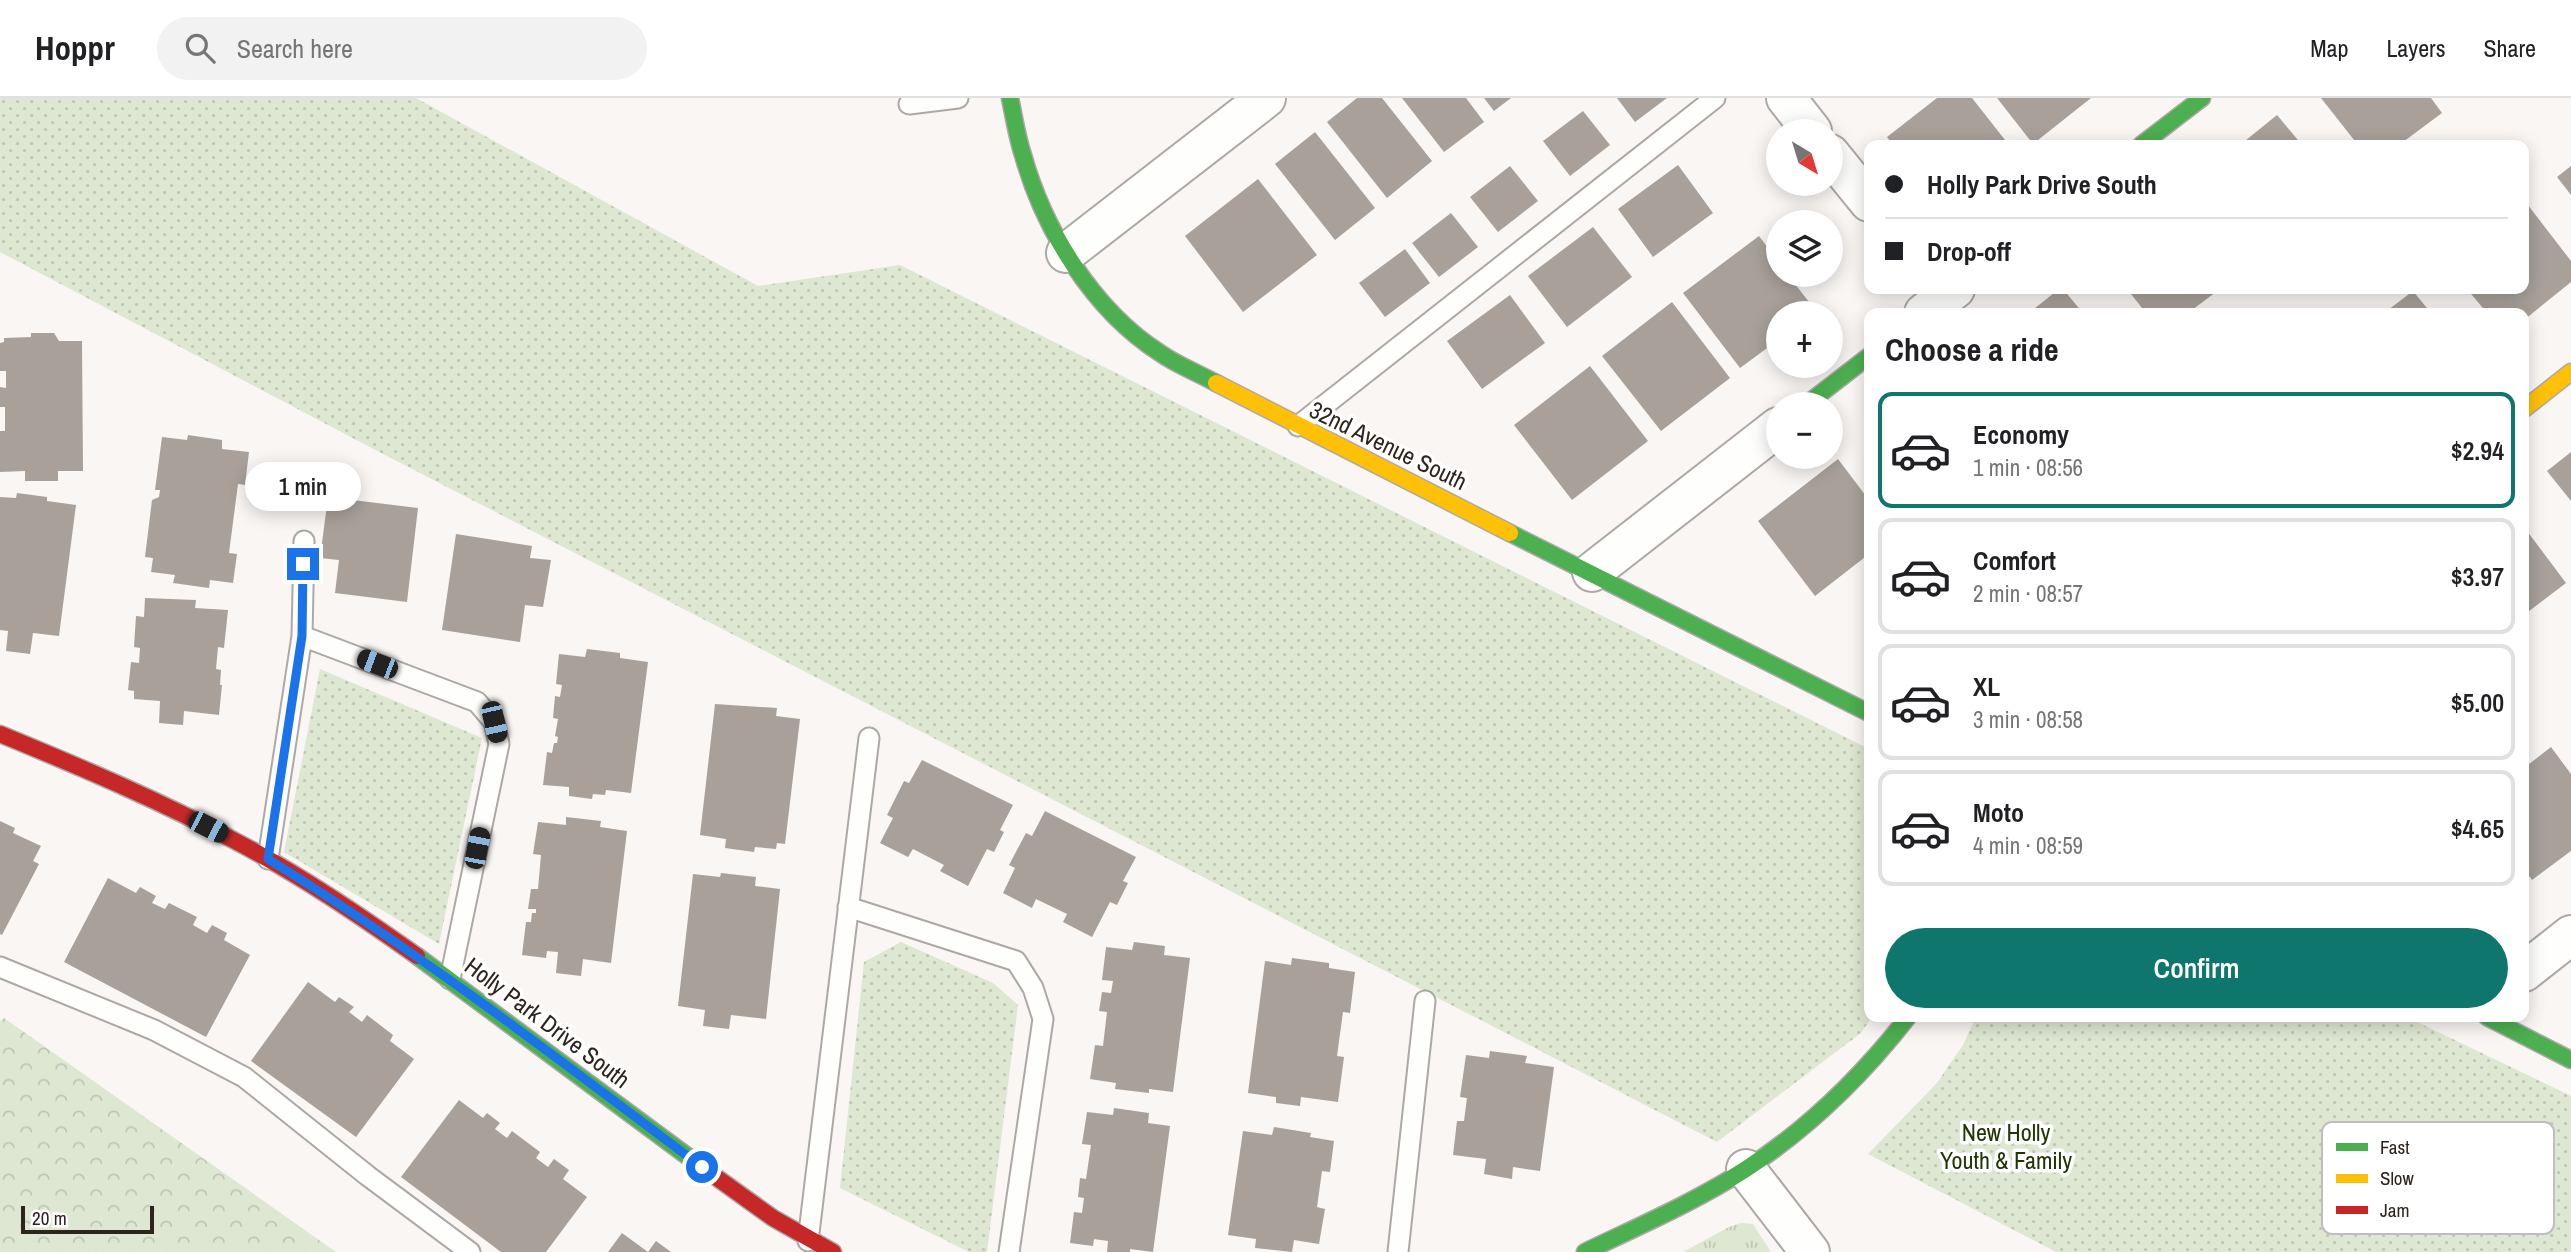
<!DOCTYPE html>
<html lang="en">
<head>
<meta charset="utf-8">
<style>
	:root { --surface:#fff; --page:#f2f2f2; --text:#202124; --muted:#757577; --line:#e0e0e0; --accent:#0f766e }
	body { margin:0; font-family:"Archivo Narrow",sans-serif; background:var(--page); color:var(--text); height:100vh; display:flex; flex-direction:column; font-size:26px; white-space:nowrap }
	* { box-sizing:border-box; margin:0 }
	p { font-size:23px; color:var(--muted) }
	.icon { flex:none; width:38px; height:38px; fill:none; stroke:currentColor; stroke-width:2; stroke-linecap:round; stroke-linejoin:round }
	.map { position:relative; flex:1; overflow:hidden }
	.drawer { position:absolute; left:1864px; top:210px; width:665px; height:714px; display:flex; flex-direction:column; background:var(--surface); border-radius:14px; box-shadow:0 4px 18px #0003 }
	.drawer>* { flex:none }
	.guide { position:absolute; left:1864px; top:42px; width:665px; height:154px; border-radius:14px; box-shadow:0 4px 18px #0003; display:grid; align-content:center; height:154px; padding:0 21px; background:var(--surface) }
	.needle { width:46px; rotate:142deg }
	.fabs { position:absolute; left:1766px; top:21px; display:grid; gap:14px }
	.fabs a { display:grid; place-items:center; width:77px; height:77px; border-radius:50%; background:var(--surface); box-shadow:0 4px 18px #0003; font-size:35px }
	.scale { position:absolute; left:21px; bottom:18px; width:133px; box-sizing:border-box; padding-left:7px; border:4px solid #2e241e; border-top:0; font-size:19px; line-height:24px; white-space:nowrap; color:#2e241e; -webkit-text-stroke:5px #fff; paint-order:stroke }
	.end { position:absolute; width:32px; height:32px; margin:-16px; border:9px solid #1a73e8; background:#fff; box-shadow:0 0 0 4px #fff }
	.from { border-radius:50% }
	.bubble { position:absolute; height:49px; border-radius:24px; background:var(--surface); box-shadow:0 4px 18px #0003; font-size:23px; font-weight:600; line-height:49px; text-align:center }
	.car { position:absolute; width:21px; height:42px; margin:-21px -10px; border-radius:9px; box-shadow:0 0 5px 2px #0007; background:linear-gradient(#222 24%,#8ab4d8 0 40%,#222 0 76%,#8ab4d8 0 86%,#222 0) }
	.guide b { display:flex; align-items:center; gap:24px; height:66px; font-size:26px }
	.guide b+b { border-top:2px solid var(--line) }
	.guide i { width:18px; height:18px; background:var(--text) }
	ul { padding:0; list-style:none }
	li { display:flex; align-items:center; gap:21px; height:116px; margin:0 14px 10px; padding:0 7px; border:4px solid var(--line); border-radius:14px }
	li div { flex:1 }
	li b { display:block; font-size:26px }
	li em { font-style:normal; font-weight:600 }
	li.active { border-color:var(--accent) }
	li>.icon { width:63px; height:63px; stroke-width:1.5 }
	h2 { padding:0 21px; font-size:32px; line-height:84px }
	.action { display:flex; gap:14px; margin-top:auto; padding:14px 21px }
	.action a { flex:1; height:80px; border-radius:42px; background:var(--accent); color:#fff; font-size:28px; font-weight:600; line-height:80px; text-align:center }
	header { display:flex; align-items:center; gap:42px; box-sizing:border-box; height:98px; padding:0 35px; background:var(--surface); border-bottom:2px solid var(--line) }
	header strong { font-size:33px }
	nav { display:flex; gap:38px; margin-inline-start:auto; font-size:24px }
	.search { width:490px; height:63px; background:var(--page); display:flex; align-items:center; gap:18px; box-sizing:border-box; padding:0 24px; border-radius:38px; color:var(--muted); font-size:26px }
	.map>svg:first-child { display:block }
</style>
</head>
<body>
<header>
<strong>Hoppr</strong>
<div class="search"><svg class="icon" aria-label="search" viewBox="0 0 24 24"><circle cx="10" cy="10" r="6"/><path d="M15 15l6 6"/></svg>Search here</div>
<nav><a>Map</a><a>Layers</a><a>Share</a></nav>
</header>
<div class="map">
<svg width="2571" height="1154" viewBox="0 0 2571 1154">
	<defs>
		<pattern id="grass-dots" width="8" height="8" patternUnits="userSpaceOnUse" patternTransform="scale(1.75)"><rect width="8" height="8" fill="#dee7d2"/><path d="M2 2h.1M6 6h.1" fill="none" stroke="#bfc6b4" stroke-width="1.8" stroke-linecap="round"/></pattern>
		<pattern id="forest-crowns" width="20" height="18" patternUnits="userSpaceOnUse" patternTransform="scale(1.75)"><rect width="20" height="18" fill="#dee7d2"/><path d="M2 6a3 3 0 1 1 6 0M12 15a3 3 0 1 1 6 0" fill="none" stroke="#bfc6b4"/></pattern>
		<pattern id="park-tufts" width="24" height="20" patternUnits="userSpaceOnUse" patternTransform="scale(1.75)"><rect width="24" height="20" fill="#dee7d2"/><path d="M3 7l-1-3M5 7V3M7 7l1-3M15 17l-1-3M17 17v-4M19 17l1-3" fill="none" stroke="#bfc6b4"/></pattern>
	</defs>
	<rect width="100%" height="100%" fill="#f9f6f4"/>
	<path fill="url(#grass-dots)" d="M0,0H416L758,188L900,167L1869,651V919H1872L1861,935L1717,1044L385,357L0,154Z
		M320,571L482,640L439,846L284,754Z
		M901,844L993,885L1018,907L987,1154H969L840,1090L864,864Z
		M1976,919H2407L2571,998V1154H2056L1868,1056L1937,985L1963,947Z"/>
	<path fill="url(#forest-crowns)" d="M4,920L336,1154H0V923Z"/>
	<path fill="url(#park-tufts)" d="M1741,1125L1753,1126L1771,1154H1683L1729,1129Z"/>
	<path fill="#a8a099" d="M1357,0H1382L1432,63L1387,100L1327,24Z
		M1402,0H1466L1484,24L1444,54Z
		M1484,0H1511L1494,13Z
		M1617,0H1667L1635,24Z
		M1937,0H1972L2009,47H1893L1887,39Z
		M1997,0H2091L2033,46Z
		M2321,0H2431L2442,15L2399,47H2358Z
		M1583,13L1610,47L1570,78L1543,43Z
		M2277,17L2302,47H2240Z
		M1315,34L1375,110L1335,142L1275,66Z
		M1678,67L1713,115L1653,159L1618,111Z
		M1510,68L1538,103L1498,134L1470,99Z
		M2571,68V97L2557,79Z
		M1258,81L1317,157L1243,214L1185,138Z
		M2524,102L2571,163V184L2524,222V215H2487L2467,191H2524Z
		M1451,115L1478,149L1439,179L1412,145Z
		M1593,129L1632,179L1567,229L1528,178Z
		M1759,138L1778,163V177H1788L1816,213L1813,215H1778V242L1740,270L1683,195Z
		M1405,151L1430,185L1385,219L1359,185Z
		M2059,191H2063L2083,215H2029Z
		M2127,191H2220L2188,215H2146Z
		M2413,193L2431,215H2384Z
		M1510,197L1545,245L1482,291L1447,243Z
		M1672,204L1730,280L1661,333L1602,258Z
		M31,235H54L59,243H82L83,373H58V383H25V373L0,374V333H5V309H0V289L6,290V273H0V245L4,244V240L31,239Z
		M1590,268L1648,343L1572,402L1514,327Z
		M188,337L222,342V351L249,354L245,387L238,386L229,455L237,456L233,485L210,482L209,490L173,485L175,477L151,474L153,460L145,459L152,402L159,399L160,392H155L162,339L187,342Z
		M2571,354V403L2547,373Z
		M1838,361L1869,402V456L1815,498L1758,423Z
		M17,395L47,399V403L76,407L59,538L33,535L30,556L6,553L8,533L0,532V399L16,400Z
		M328,399L418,410L407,504L335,495L339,462L320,460Z
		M2524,429L2566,485L2524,517Z
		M456,436L532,448L530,460L551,462L543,509L525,507L520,544L442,532Z
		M145,500L196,502L195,510L228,512L224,550L218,549L216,571L221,572L220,587H222L219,617L184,613L183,627L159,625L160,603L134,601V593L128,592L131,564L139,565L140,550L134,549L136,518L144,519Z
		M587,551L620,555V560L648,564L631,695L606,692L605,697L593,696L592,701L569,698V689L543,687L547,654L552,655L554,645H557L558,639L555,638L558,621L553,620L555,598L560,599L562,587L556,586L559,556L585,559Z
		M715,606L777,610L776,618L800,621L785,746L777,745L776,751L755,749L754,754L725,750L726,741L700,737Z
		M2551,649L2571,676V753L2532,782L2524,771V670Z
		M922,662L1013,707L1000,732L1004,734L994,754L987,751L968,788L940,773L944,767L913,751L908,759L880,745L893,720L887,717L904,683L909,685Z
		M1045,713L1136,759L1123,783L1128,785L1117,807L1110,804L1092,839L1063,824L1067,816L1036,801L1032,810L1003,795L1015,770L1009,767L1026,735L1032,738Z
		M566,719L601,723L600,729L627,733L611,865L583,861L581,878L556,875L558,854L547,853L546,860L522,857L526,824H531L532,815H536V811H528L531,791H538L541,757L533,756L538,724L566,727Z
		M0,723L15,730L13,735L41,748L33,763L39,766L2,837L0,836Z
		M721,775L756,779L755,788L780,791L766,921L731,917L729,931L703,928L705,912L678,908L693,776L720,779Z
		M108,780L136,795L140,789L156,798L152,805L165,811L169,805L197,819L193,827L207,835L212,827L227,835L224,842L250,857L206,939L64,864Z
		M1134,844L1165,848L1164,857L1190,860L1173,994L1149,991V995L1115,991L1116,985L1090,981L1095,947L1103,948L1107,914L1099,913L1102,894L1111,895L1113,883L1102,882L1106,849L1132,852Z
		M1292,860L1329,865V870L1355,874L1350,915L1343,914L1337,958L1344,959L1338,1004L1301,999L1300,1008L1276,1005V999L1248,995L1265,863L1291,867Z
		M308,884L335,904L339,899L354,909L349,914L362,924L367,917L393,937L390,943L414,961L356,1039L251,963Z
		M1490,953L1527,958L1525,965L1554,969L1540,1073L1513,1069L1512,1081L1484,1076L1486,1061L1453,1057L1457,1023H1464L1467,1000L1460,999L1466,957L1489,960Z
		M459,1002L483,1020L487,1015L500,1025L495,1031L507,1040L512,1033L540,1054L536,1060L548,1069L554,1061L569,1072L563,1081L587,1099L546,1154H501L401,1079Z
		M1114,1010L1149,1015L1148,1025L1170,1028L1153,1154L1130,1151V1154H1107L1108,1143L1094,1141L1093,1148L1070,1145L1074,1114L1082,1115L1084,1100L1078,1099L1080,1080L1086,1081L1091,1047L1082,1046L1087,1014L1113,1017Z
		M1274,1029L1311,1035L1310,1039L1334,1043L1330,1074L1322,1073L1317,1109L1325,1111L1319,1146L1294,1142L1292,1154L1255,1150L1256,1141L1228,1137L1243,1033L1272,1037Z
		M622,1135L648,1154H608Z
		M656,1143L671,1154H648Z"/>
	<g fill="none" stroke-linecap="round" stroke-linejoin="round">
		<defs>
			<path id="lane" d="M909,6L958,0
				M1298,328L1715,0
				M302,538L477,604L494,624L499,646L450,881
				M268,761L302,538L304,443
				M848,809L1016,863L1033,890L1043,921L1009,1154
				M0,869L154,932L244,979L368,1078L470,1154
				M808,1143L869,640
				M1398,1154L1425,903"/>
			<path id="street" d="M1786,0L1812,33
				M1830,56L1869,104
				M1066,155L1266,0
				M1924,215L1955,191
				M1592,474L1778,329
				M2524,874L2571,837
				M1746,1071L1810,1154"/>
			<path id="fast" d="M1010,0C1014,19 1017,39 1023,57C1044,132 1093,212 1160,255C1177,267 1198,275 1216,285
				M2141,47L2202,0
				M1807,306L1869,258
				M1510,435L1869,615
				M417,858L702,1069
				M2487,919L2571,962
				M1585,1154C1639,1128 1695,1104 1746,1071C1809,1030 1862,978 1908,919"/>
			<path id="slow" d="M1216,285L1510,435
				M2524,311L2571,274"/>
			<path id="jam" d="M0,636C80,669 161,703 237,744C300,777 359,817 417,858
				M702,1069L773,1120L833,1154"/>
		</defs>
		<use href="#lane" stroke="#aea8a5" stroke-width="23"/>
		<use href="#street" stroke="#aea8a5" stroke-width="42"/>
		<use href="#fast" stroke="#aea8a5" stroke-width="19"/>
		<use href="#slow" stroke="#aea8a5" stroke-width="19"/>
		<use href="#jam" stroke="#aea8a5" stroke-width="19"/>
		<use href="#lane" stroke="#fefefd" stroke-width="19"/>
		<use href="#street" stroke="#fefefd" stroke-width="38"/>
		<use href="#fast" stroke="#4caf50" stroke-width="16"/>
		<use href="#slow" stroke="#ffc107" stroke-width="16"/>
		<use href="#jam" stroke="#c62828" stroke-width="16"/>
	</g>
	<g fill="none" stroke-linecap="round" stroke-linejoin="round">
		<path stroke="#1a73e8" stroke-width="9" d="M303,466L302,538L268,761C419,854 560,962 702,1069"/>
	</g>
	<g text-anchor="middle" stroke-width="7" stroke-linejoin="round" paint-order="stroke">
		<g font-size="24" fill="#2e241e" stroke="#fff">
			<text transform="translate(1388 348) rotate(26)" y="8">32nd Avenue South</text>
			<text transform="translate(547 925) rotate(37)" y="8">Holly Park Drive South</text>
		</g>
		<g font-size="24" fill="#213603" stroke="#fff">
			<text x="2006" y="1043">New Holly<tspan x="2006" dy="28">Youth &amp; Family</tspan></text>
		</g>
	</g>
	<rect x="2322" y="1024" width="232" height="112" rx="10" fill="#fff" stroke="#c0bdbc" stroke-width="2"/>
	<rect x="2336" y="1045" width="32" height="8" fill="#4caf50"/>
	<rect x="2336" y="1076" width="32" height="9" fill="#ffc107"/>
	<rect x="2336" y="1108" width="32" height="8" fill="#c62828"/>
	<g font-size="19" fill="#2e241e">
		<text x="2380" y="1056">Fast</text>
		<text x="2380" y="1087">Slow</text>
		<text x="2380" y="1119">Jam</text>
	</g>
</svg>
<div class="fabs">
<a><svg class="needle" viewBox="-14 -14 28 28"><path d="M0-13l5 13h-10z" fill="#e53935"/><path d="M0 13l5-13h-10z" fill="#757577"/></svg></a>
<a><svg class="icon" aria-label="layers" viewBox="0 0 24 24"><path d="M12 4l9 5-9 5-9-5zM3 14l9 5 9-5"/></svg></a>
<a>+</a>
<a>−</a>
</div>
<div class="scale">20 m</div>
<i class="end from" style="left:702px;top:1069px"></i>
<i class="end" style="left:303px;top:466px"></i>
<div class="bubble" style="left:245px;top:364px;width:116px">1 min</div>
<i class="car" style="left:377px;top:566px;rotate:291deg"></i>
<i class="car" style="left:494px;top:624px;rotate:167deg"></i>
<i class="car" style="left:208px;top:729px;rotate:117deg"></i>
<i class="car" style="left:477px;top:750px;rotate:11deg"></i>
<div class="guide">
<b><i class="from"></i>Holly Park Drive South</b>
<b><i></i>Drop-off</b>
</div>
<section class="drawer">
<h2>Choose a ride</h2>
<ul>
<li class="active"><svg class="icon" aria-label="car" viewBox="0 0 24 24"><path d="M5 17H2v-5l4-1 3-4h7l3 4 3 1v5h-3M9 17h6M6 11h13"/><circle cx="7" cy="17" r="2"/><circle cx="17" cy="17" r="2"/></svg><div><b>Economy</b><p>1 min · 08:56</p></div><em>$2.94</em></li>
<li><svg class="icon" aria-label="car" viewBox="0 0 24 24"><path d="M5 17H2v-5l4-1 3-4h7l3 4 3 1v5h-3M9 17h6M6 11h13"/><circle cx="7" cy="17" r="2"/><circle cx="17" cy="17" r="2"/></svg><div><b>Comfort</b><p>2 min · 08:57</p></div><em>$3.97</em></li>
<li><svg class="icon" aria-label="car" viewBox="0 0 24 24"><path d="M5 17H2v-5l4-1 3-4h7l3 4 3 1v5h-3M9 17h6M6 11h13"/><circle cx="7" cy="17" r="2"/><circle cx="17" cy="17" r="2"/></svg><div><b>XL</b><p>3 min · 08:58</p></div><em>$5.00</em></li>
<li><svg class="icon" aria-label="car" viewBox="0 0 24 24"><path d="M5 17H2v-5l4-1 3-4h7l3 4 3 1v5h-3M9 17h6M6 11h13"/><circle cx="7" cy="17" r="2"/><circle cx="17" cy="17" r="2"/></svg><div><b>Moto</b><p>4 min · 08:59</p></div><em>$4.65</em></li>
</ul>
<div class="action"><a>Confirm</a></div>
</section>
</div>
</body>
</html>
